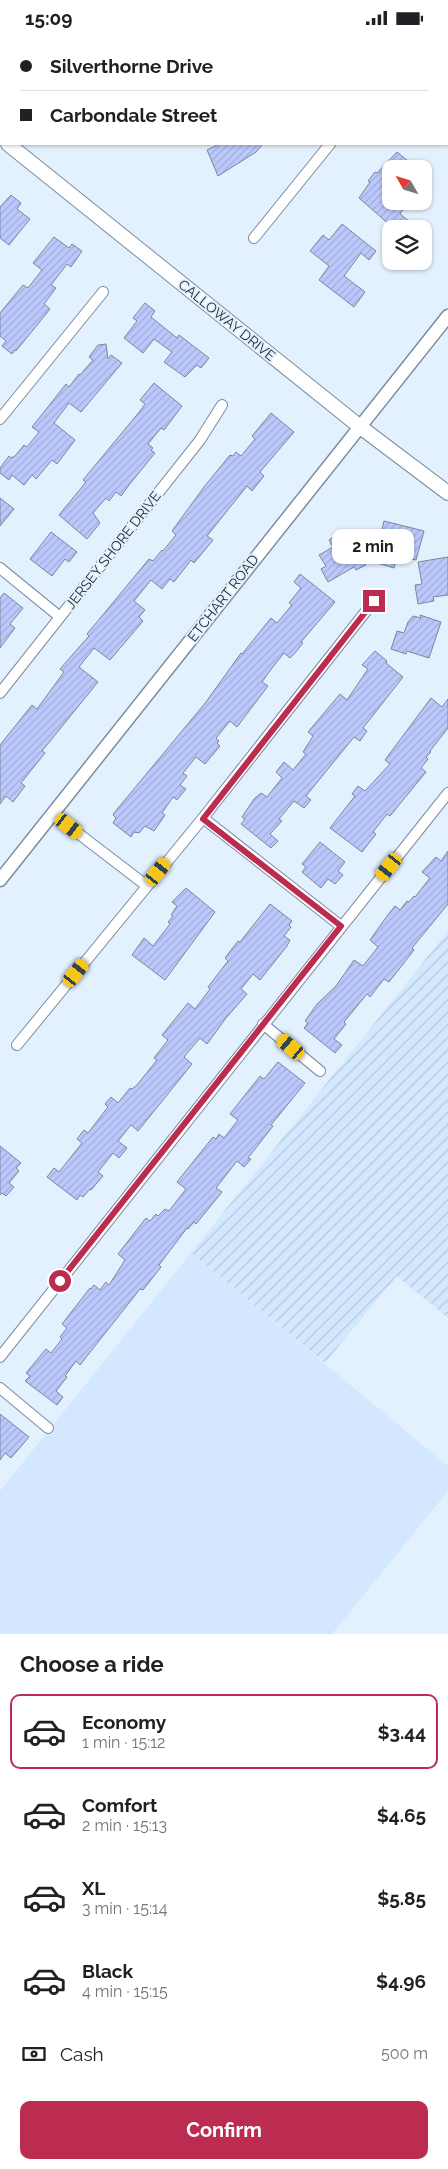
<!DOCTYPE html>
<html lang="en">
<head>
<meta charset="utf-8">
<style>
	:root { --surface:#fff; --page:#f6f6f6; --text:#202124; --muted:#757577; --line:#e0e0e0; --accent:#bc2c50 }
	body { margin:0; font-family:Raleway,sans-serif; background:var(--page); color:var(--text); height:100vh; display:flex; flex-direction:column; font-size:19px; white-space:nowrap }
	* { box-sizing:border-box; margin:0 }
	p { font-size:16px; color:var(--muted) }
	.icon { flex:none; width:28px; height:28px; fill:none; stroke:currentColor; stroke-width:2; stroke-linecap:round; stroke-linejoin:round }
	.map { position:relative; height:1599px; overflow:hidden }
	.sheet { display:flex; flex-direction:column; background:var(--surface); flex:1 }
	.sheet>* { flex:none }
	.banner { position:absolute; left:0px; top:0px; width:449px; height:110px; box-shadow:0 1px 4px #0004; display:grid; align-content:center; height:110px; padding:0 20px; background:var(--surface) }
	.needle { width:32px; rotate:309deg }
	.buttons { position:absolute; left:382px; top:125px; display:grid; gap:10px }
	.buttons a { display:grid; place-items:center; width:50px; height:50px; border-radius:10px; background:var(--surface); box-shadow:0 1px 4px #0004; font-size:25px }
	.end { position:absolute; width:22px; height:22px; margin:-11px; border:6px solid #bc2c50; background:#fff; box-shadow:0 0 0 2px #fff }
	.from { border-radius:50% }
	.bubble { position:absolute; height:35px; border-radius:10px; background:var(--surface); box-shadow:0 1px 4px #0004; font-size:16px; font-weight:700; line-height:35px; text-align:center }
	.car { position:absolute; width:15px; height:30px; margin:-15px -8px; border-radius:6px; box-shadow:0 0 4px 1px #0007; background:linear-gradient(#f5c518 24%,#345 0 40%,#f5c518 0 76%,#345 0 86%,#f5c518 0) }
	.banner b { display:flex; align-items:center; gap:18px; height:48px; font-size:19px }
	.banner b+b { border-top:1px solid var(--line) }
	.banner i { width:12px; height:12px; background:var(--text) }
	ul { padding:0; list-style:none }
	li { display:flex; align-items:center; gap:15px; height:75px; margin:0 10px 8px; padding:0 10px; border:2px solid transparent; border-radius:10px }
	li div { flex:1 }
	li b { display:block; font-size:19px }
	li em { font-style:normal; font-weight:700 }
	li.selected { border-color:var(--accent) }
	li>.icon { width:45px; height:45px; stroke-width:1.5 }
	h2 { padding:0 20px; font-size:22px; line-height:60px }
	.pay { display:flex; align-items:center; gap:12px; height:55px; padding:0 20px; font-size:19px }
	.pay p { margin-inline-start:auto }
	.primary-button { display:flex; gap:10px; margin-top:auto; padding:10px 20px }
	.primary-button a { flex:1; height:58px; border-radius:10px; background:var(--accent); color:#fff; font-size:20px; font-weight:700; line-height:58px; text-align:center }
	.status { display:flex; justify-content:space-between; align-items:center; height:35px; padding:0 25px; background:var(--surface); direction:ltr }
	.status svg { height:14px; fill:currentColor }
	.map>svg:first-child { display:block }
</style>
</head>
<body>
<div class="status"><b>15:09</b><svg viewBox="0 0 49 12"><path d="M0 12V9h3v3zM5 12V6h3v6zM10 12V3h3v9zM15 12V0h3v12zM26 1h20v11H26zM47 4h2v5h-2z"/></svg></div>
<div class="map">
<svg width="448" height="1599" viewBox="0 0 448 1599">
	<defs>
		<pattern id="industrial-furrows" width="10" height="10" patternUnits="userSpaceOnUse" patternTransform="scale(1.25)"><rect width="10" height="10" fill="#d3e8fe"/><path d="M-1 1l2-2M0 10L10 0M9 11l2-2" fill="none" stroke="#b5c7da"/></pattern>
		<pattern id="building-hatch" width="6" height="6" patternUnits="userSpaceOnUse" patternTransform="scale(1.25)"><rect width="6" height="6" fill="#bbc8fc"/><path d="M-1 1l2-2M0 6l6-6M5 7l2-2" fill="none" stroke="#a0acd8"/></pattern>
	</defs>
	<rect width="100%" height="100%" fill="#e3f0fd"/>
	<path fill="#d3e8fe" d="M191,1218L448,1431V1456L332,1599H0V1456Z"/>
	<path fill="url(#industrial-furrows)" d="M448,896V1283L397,1241L325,1328L191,1218Z"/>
	<path fill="url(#building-hatch)" stroke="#7f859d" d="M219,109H263L256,117L218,141L207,115Z
		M397,117L418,134H391V166H409L400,179L419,194H400L393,188L391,191L359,163L370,147L368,146L375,137L377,138Z
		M11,160L21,168L17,174L30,184L9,210L0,203V172Z
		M342,189L376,216L369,225L361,218L344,241L365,257L354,272L319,245L329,231L310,216L323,200L329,205Z
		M54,202L69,213L72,209L82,216L71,232L67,229L51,250L56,253L44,269L50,274L16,316L15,315L12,319L2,311L6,306L0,301V278L23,250L28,253L42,235L33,228Z
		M145,268L155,276L151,282L177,303L179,300L209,323L201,333L197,330L185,342L164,327L172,317L154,304L143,318L124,303L137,286L133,283Z
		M106,309L108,324L111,320L122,328L81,377L69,368L54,388L75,405L57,429L52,425L36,444L32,440L24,450L12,440L9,445L0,438V433L9,421L11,423L15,421L24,410L27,412L39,397L32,392L66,349L69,352L79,339L80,340L93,325L89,322L98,310Z
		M154,348L182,371L164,395L161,393L148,409L153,413L151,415L155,418L129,450L121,461L116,457L109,466L106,463L93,478L100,488L87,504L59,480L86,447L83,445L140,376L145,369L140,365Z
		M271,378L294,397L260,437L264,441L252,456L247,451L207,501L213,505L194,528L191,525L174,547L170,544L162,554L151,545L134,566L145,575L139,582L143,586L110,625L94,613L79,632L98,647L42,716L45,718L21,748L25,751L13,767L6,761L0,769V710L32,670L37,674L64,637L60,634L81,610L89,601L87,599L149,524L153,526L162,515L163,516L176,500L172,496L204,452L230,420L233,421L236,417L241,421L255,404L252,401Z
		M0,463L14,474L0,491Z
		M384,486L424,496L416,525L397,521L394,533L374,527Z
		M346,495L366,530L356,535L354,532L328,547L321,534L326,531L319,520L333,512L329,505Z
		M51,497L77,517L69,527L65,524L52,541L30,524Z
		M448,522V560L433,562L434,566L418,569L415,550L422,549L418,527Z
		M300,539L335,567L301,607L303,608L295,618L290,623L284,618L272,633L262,647L268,651L237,692L230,686L216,703L219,706L217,708L220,711L205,729L196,722L183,738L187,741L180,750L186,754L177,765L173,762L162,778L165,780L154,796L145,791L139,798L134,797L131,802L113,788L116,783L113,780L114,778L206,667L241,618L242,619L271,583L277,588L292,570L289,568L301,553L294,547Z
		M4,558L23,573L10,589L15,593L0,613V563Z
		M420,580L441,587L429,623L407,616L406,619L391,614L397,596L404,598L408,587L413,581L421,583Z
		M375,616L387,626L386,628L403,642L363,693L367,696L360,706L354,702L306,761L311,765L304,773L294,766L279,784L282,786L270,799L278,806L271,813L241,789L245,784L242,782L254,764L261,758L267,762L282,743L276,737L284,727L293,735L306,719L303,717L313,701L308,697L340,659L347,665L368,634L362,630Z
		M431,663L442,672L448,664V693L430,716L431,717L426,722L428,724L421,733L426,737L390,781L387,779L373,797L376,799L362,817L330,793L355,761L352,759L358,751L365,756L390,729L385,725Z
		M320,807L345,827L338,836L343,840L335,849L328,844L321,853L302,837L306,832L302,829Z
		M448,816V869L412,913L414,915L389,947L384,944L370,962L367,959L344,987L346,989L334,1004L342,1010L335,1018L304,993L308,988L305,986L317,969L336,951L354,925L363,931L378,912L370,905L387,881L395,871L400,875L407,866L409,867L414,861L415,862L430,843L422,837L436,822L441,826Z
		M186,853L215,877L165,945L132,920L144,903L153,911L170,889L168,887L173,881L171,880L177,871L172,867Z
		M270,869L292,886L289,890L291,892L284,901L290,905L287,911L260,945L253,939L241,954L247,959L226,983L207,1009L200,1003L184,1022L192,1029L138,1096L131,1090L118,1106L127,1113L119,1123L113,1118L98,1137L103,1141L91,1155L90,1154L83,1162L80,1160L77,1165L47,1142L54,1133L59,1137L82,1108L77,1104L84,1095L88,1098L108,1072L105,1069L111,1062L118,1068L130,1053L132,1054L137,1050L157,1025L154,1023L168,1005L162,1000L188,968L195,974L210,954L208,952L228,926L225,923L238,906L240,907Z
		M278,1027L305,1048L271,1090L273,1091L248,1123L251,1124L244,1132L237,1126L216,1153L222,1157L196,1189L194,1187L188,1194L187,1193L159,1230L161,1232L143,1255L140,1254L80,1330L76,1326L65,1341L67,1342L56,1356L63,1362L57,1370L25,1346L30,1341L26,1338L46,1314L51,1318L62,1304L60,1302L67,1293L62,1289L90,1253L91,1254L94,1250L100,1255L106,1247L109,1250L125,1225L118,1219L146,1183L150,1186L156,1179L158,1181L165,1174L169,1176L186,1154L177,1147L213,1102L216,1104L219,1099L224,1103L238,1085L230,1079L260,1041L264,1044Z
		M0,1111L21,1128L16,1133L19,1136L9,1148L14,1152L6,1161L2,1158L0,1160Z
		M0,1379L29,1402L11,1423L5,1418L0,1425Z"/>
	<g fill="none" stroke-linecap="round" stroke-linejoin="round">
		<defs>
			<path id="minor" d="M49,1L50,0
				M417,1L418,0
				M254,203L330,109
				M0,384L103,257
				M0,533L60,582
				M0,658L200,405L222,370
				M53,779L147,851
				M203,783L341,891
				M263,989L320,1036
				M17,1010L203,783L374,566
				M0,1322L448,758
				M0,1353L48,1393"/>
			<path id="tertiary" d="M0,845L448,281"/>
			<path id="secondary" d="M8,109L359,391L448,458"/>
		</defs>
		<use href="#minor" stroke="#7a8da1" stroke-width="12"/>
		<use href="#tertiary" stroke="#7a8da1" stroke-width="15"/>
		<use href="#secondary" stroke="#7a8da1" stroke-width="16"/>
		<use href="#minor" stroke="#fff" stroke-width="10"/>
		<use href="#tertiary" stroke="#fff" stroke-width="12"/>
		<use href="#secondary" stroke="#fff" stroke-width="14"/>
	</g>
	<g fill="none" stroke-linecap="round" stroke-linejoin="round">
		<path stroke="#bc2c50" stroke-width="6" d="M60,1246L341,891L203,784L374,566"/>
	</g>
	<g text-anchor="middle" stroke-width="4" stroke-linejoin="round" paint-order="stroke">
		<g font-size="14" fill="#232b33" stroke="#e3f0fd">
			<text transform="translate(227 285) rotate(39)" y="5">CALLOWAY DRIVE</text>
			<text transform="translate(113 515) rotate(-52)" y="5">JERSEY SHORE DRIVE</text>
			<text transform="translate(223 563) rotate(-52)" y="5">ETCHART ROAD</text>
		</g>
	</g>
</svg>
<div class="buttons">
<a><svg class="needle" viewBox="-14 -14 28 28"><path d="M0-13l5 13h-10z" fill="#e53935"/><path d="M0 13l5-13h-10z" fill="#757577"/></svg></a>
<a><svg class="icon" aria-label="layers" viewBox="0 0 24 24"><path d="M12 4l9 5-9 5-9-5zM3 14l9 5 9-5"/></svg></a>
</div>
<i class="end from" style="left:60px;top:1246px"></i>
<i class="end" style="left:374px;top:566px"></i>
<div class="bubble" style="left:332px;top:494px;width:82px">2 min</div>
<i class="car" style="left:69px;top:791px;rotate:128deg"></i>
<i class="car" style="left:389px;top:832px;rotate:219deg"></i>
<i class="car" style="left:158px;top:837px;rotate:39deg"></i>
<i class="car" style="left:76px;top:938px;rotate:39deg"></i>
<i class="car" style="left:291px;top:1012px;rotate:310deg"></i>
<div class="banner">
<b><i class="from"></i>Silverthorne Drive</b>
<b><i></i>Carbondale Street</b>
</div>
</div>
<section class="sheet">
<h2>Choose a ride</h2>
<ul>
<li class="selected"><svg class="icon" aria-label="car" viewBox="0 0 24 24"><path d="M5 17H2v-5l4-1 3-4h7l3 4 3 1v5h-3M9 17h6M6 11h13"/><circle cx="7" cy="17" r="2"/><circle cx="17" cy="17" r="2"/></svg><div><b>Economy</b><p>1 min · 15:12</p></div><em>$3.44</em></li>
<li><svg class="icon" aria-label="car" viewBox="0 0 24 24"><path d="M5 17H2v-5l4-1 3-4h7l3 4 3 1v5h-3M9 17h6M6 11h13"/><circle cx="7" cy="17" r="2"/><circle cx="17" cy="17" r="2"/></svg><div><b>Comfort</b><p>2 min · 15:13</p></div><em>$4.65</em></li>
<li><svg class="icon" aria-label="car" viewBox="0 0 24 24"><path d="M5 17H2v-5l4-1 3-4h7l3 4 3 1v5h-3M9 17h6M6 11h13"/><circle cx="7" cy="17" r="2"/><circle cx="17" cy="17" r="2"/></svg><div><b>XL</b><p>3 min · 15:14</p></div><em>$5.85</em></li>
<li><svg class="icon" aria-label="car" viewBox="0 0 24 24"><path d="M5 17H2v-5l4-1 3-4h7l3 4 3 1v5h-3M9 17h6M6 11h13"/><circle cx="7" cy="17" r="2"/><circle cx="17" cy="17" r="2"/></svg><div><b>Black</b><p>4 min · 15:15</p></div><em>$4.96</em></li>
</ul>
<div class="pay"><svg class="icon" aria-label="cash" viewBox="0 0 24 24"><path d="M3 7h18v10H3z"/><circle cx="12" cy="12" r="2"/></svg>Cash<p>500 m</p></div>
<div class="primary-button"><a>Confirm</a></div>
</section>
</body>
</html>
